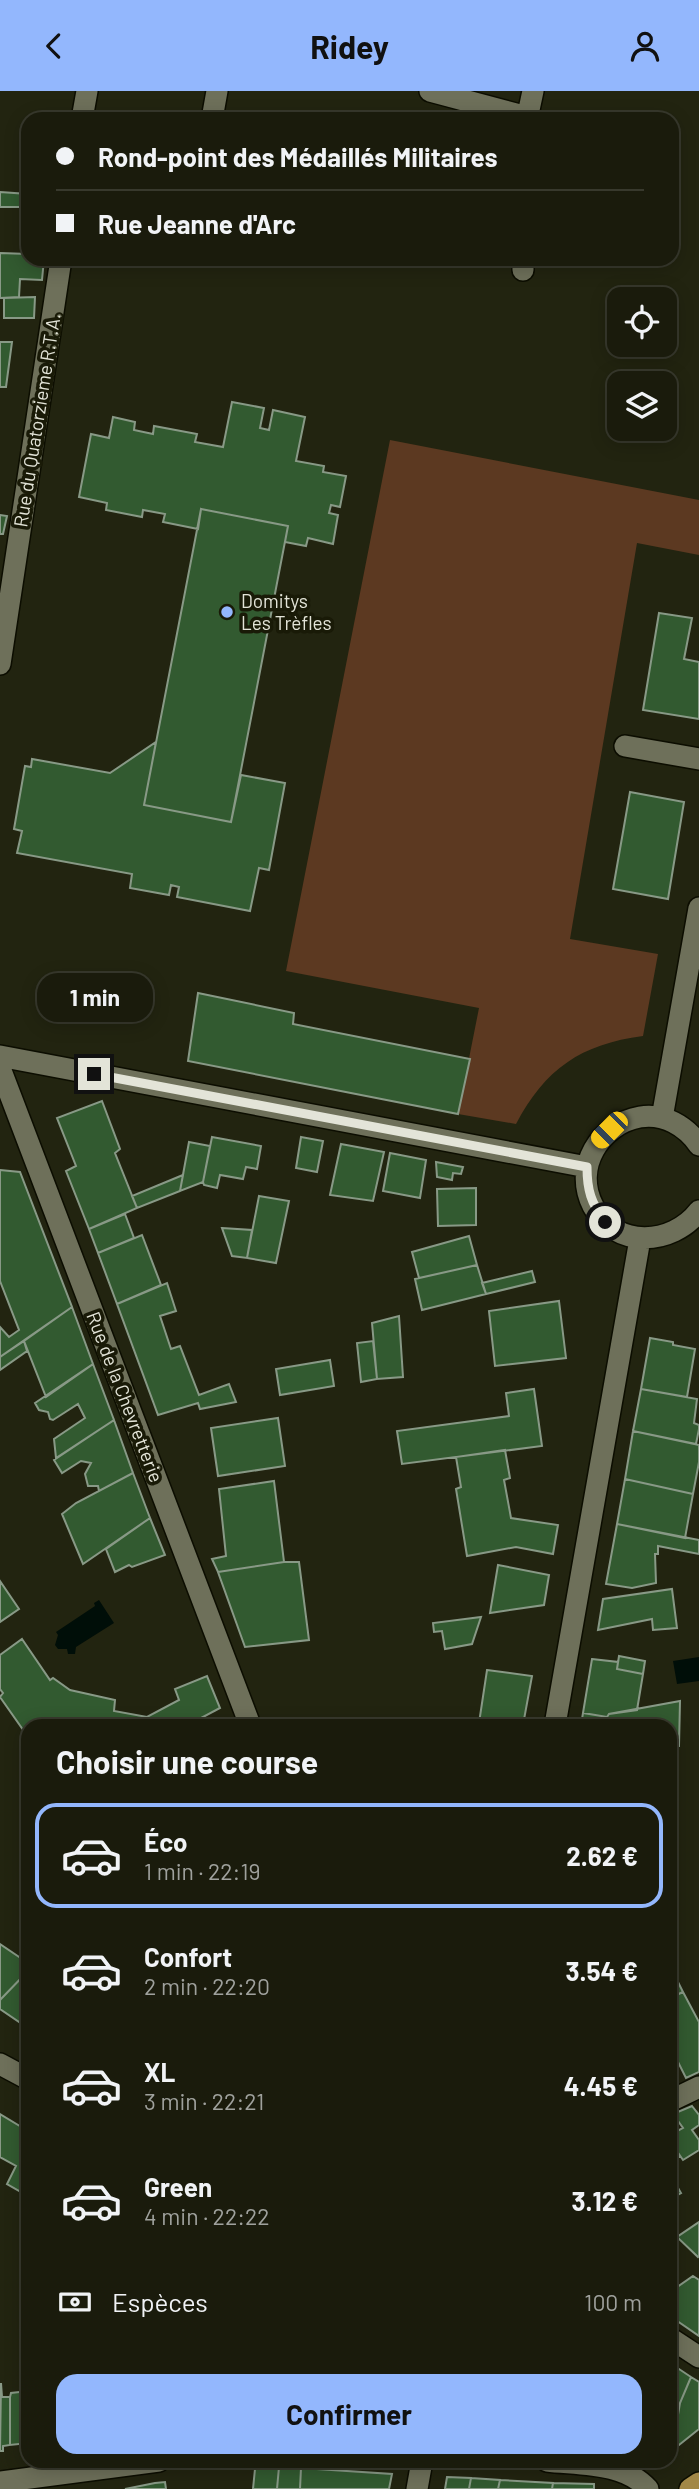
<!DOCTYPE html>
<html lang="fr">
<head>
<meta charset="utf-8">
<style>
	:root { --surface:#1a1b0c; --page:#232415; --text:#f1f3f6; --muted:#9fa19d; --line:#38392d; --accent:#93b7fd }
	body { margin:0; font-family:Barlow,sans-serif; background:var(--page); color:var(--text); height:100vh; display:flex; flex-direction:column; font-size:26px; white-space:nowrap }
	* { box-sizing:border-box; margin:0 }
	p { font-size:23px; color:var(--muted) }
	.icon { flex:none; width:38px; height:38px; fill:none; stroke:currentColor; stroke-width:2; stroke-linecap:round; stroke-linejoin:round }
	.map { position:relative; flex:1; overflow:hidden }
	.sheet { position:absolute; left:21px; top:1628px; width:656px; height:749px; display:flex; flex-direction:column; background:var(--surface); border-radius:21px; box-shadow:0 4px 18px #0003,0 0 0 2px var(--line) }
	.sheet>* { flex:none }
	.top-card { position:absolute; left:21px; top:21px; width:658px; height:154px; border-radius:21px; box-shadow:0 4px 18px #0003,0 0 0 2px var(--line); display:grid; align-content:center; height:154px; padding:0 35px; background:var(--surface) }
	.buttons { position:absolute; left:607px; top:196px; display:grid; gap:14px }
	.buttons a { display:grid; place-items:center; width:70px; height:70px; border-radius:14px; background:var(--surface); box-shadow:0 4px 18px #0003,0 0 0 2px var(--line); font-size:35px }
	.end { position:absolute; width:32px; height:32px; margin:-16px; border:9px solid #e3e4d8; background:#111; box-shadow:0 0 0 4px #111 }
	.from { border-radius:50% }
	.bubble { position:absolute; height:49px; border-radius:21px; background:var(--surface); box-shadow:0 4px 18px #0003,0 0 0 2px var(--line); font-size:23px; font-weight:700; line-height:49px; text-align:center }
	.car { position:absolute; width:21px; height:42px; margin:-21px -10px; border-radius:9px; box-shadow:0 0 5px 2px #0007; background:linear-gradient(#f5c518 24%,#345 0 40%,#f5c518 0 76%,#345 0 86%,#f5c518 0) }
	.top-card b { display:flex; align-items:center; gap:24px; height:66px; font-size:26px }
	.top-card b+b { border-top:2px solid var(--line) }
	.top-card i { width:18px; height:18px; background:var(--text) }
	ul { padding:0; list-style:none }
	li { display:flex; align-items:center; gap:21px; height:105px; margin:0 14px 10px; padding:0 21px; border:4px solid transparent; border-radius:21px }
	li div { flex:1 }
	li b { display:block; font-size:26px }
	li em { font-style:normal; font-weight:700 }
	li.current { border-color:var(--accent) }
	li>.icon { width:63px; height:63px; stroke-width:1.5 }
	h2 { padding:0 35px; font-size:32px; line-height:84px }
	.pay { display:flex; align-items:center; gap:18px; height:77px; padding:0 35px; font-size:26px }
	.pay p { margin-inline-start:auto }
	.action { display:flex; gap:14px; margin-top:auto; padding:14px 35px }
	.action a { flex:1; height:80px; border-radius:21px; background:var(--accent); color:#111; font-size:28px; font-weight:700; line-height:80px; text-align:center }
	header { display:flex; justify-content:space-between; align-items:center; height:91px; padding:0 35px; background:var(--accent); color:#111; font-size:32px; font-weight:700 }
	.map>svg:first-child { display:block }
</style>
</head>
<body>
<header><svg class="icon" aria-label="back" viewBox="0 0 24 24"><path d="M15 5l-7 7 7 7"/></svg>Ridey<svg class="icon" aria-label="person" viewBox="0 0 24 24"><circle cx="12" cy="8" r="4"/><path d="M4 21q1-7 8-7t8 7"/></svg></header>
<div class="map">
<svg width="699" height="2398" viewBox="0 0 699 2398">
	<rect width="100%" height="100%" fill="#222410"/>
	<path fill="#5c3921" d="M390,349L699,409V464L637,452L570,848L658,863L643,945C581,953 545,978 516,1033L458,1023L479,917L286,880Z"/>
	<path fill="#000e08" d="M99,1509L114,1532L76,1556L75,1563H68L67,1558H58L55,1554L58,1544L56,1541L95,1515L94,1512Z
		M699,1566V1590L677,1593L673,1570Z"/>
	<path fill="#325a30" stroke="#889986" stroke-width="2" d="M0,101L28,103V116H0Z
		M0,162L28,163V168H44L42,189L20,188L19,206L0,207Z
		M35,206L34,227H4V207Z
		M0,251H12L6,296H0Z
		M232,311L264,317L260,337L269,339L273,319L305,326L296,370L324,375L323,381L346,385L340,416L331,414L329,422L338,424L333,453L308,447L306,455L285,451L288,435L201,418L198,438L163,431L165,423L143,419L142,426L106,419L107,412L79,406L91,343L109,347L113,326L135,331L134,339L153,343L154,335L197,343L195,351L223,356Z
		M201,418L288,435L231,731L144,714Z
		M0,424L7,425L3,443H0Z
		M659,522L692,527L684,568L699,571V628L643,619Z
		M156,651L144,714L231,731L241,684L285,692L269,779L259,777L250,820L177,806L179,796L171,794L169,804L130,797L132,783L17,762L22,740L14,738L25,675L31,676L32,668L110,682Z
		M630,701L684,711L668,808L613,798Z
		M198,902L294,922L293,933L470,968L458,1023L188,970Z
		M102,1010L120,1058L115,1062L137,1117L89,1138L66,1080L76,1075L57,1027Z
		M212,1046L261,1055L257,1078L246,1076L243,1088L220,1084L217,1097L204,1094L203,1091Z
		M301,1046L323,1050L317,1081L296,1077Z
		M189,1051L210,1055L203,1091L180,1100Z
		M341,1053L384,1061L373,1110L330,1104Z
		M390,1062L426,1069L420,1107L383,1100Z
		M436,1071L463,1076L461,1083L453,1082L452,1089L437,1086Z
		M0,1079L20,1081L72,1216L0,1266V1236L9,1246L19,1239L0,1190Z
		M183,1084L180,1100L137,1117L132,1105Z
		M476,1097V1134L438,1135L437,1098Z
		M259,1105L289,1110L276,1172L247,1167Z
		M125,1123L134,1147L98,1162L89,1138Z
		M222,1137L252,1139L247,1167L232,1165Z
		M142,1144L161,1194L117,1213L98,1162Z
		M469,1145L477,1174L419,1187L412,1161Z
		M477,1174L486,1203L422,1219L415,1188Z
		M532,1180L535,1191L486,1203L482,1192Z
		M167,1192L176,1220L160,1225L171,1258L180,1255L199,1304L229,1293L236,1311L200,1318L198,1312L158,1324L117,1213Z
		M559,1210L566,1267L495,1275L489,1220Z
		M72,1216L93,1273L46,1306L24,1250Z
		M399,1225L403,1286L377,1288L372,1232Z
		M650,1247L673,1251V1254L695,1258L687,1306L641,1298Z
		M24,1250L27,1260L0,1279V1266Z
		M373,1250L377,1288L361,1291L357,1252Z
		M330,1269L334,1295L280,1304L276,1278Z
		M93,1273L114,1329L56,1367L54,1348L85,1327L78,1313L53,1329L50,1328L48,1321L39,1319L35,1312Z
		M534,1298L542,1355L402,1373L397,1340L509,1325L506,1302Z
		M641,1298L697,1308L694,1332L699,1334V1338L696,1353L633,1340Z
		M278,1327L285,1375L218,1385L211,1337Z
		M114,1329L133,1382L99,1400L98,1395H88L85,1383L91,1372L81,1370L62,1382L54,1369Z
		M633,1340L699,1354V1371L693,1403L625,1388Z
		M505,1359L510,1387L504,1389L511,1427L558,1434L553,1463L516,1456L467,1465L456,1398L461,1396L456,1366Z
		M133,1382L150,1427L83,1473L62,1423L76,1412Z
		M625,1388L693,1403L685,1447L617,1433Z
		M274,1390L284,1471L218,1481L212,1468L226,1465L219,1398Z
		M150,1427L165,1464L132,1476L129,1474L115,1481L106,1458Z
		M617,1433L699,1449V1463L658,1455V1463H655L656,1492L632,1497L606,1493Z
		M284,1471H299L309,1549L245,1556L218,1481Z
		M498,1474L549,1484L544,1514L490,1522Z
		M0,1490L19,1518L0,1531Z
		M672,1498L677,1537L653,1539L652,1528L598,1539L603,1508Z
		M481,1526L472,1553L445,1558L442,1540L434,1541L433,1532Z
		M22,1548L50,1589L53,1587L70,1599L115,1609L114,1620L147,1626L179,1609L175,1598L207,1585L220,1617L188,1634H28V1643H26L0,1606L3,1602L0,1598V1564Z
		M619,1565L645,1570L643,1583L617,1578Z
		M592,1568L618,1571L617,1578L643,1583L637,1619L609,1623L607,1626L583,1622Z
		M487,1579L532,1585L523,1634H471L472,1631L479,1632Z
		M680,1610L679,1655H670V1634H581L583,1622L607,1626L609,1623Z
		M0,1853L28,1872V1880L0,1909Z
		M672,1879L683,1901L670,1907V1880Z
		M28,1880V1937L0,1918V1909Z
		M683,1901L699,1931V1981L686,1987L670,1955V1907Z
		M692,2015L699,2024V2034L692,2039L699,2049V2059L683,2069L670,2050V2044L683,2037L673,2023Z
		M0,2023L28,2040V2105L7,2093L16,2075L0,2066Z
		M670,2050L680,2065L670,2071Z
		M670,2083L681,2102L670,2108Z
		M699,2131V2165L698,2166L677,2146Z
		M693,2185L699,2189V2245L670,2225V2201Z
		M670,2272L691,2286L680,2312L673,2353H670Z
		M691,2286L699,2291V2338L679,2354L673,2353L680,2312Z
		M1,2292L2,2306H10V2354L3,2355V2360H0Z
		M28,2300V2352L10,2354V2306L11,2302Z
		M279,2376L301,2377L300,2398H277Z
		M279,2376L277,2398H253L255,2378Z
		M301,2377L392,2383L389,2398H300Z
		M447,2386L471,2387L469,2398H445Z
		M471,2387L500,2389L498,2398H469Z
		M500,2389L553,2392L552,2398H498Z
		M165,2391L166,2398H125L155,2392Z
		M553,2392L594,2393V2398H552Z"/>
	<g fill="none" stroke-linecap="round" stroke-linejoin="round">
		<defs>
			<path id="minor" d="M430,0L527,26
				M82,28L87,0
				M212,28L217,0
				M527,28L533,0
				M523,179V168
				M0,573L61,168
				M625,655L699,668
				M0,965L587,1076
				M0,977L250,1634
				M662,1027L699,817
				M699,1054C686,1035 664,1022 640,1026C600,1033 573,1076 593,1115C615,1158 672,1155 699,1120
				M555,1634L640,1148
				M0,1973L28,1988
				M670,2010L699,1996
				M670,2247L699,2266
				M547,2370C580,2374 624,2371 648,2398
				M0,2391L159,2370
				M417,2398L422,2370"/>
			<path id="major" d="M690,2398L699,2392"/>
		</defs>
		<use href="#minor" stroke="#0c0d00" stroke-width="24"/>
		<use href="#major" stroke="#0c0d00" stroke-width="24"/>
		<use href="#minor" stroke="#6e705a" stroke-width="21"/>
		<use href="#major" stroke="#a28847" stroke-width="21"/>
	</g>
	<g fill="none" stroke-linecap="round" stroke-linejoin="round">
		<path stroke="#e3e4d8" stroke-width="9" d="M94,983L587,1076C587,1099 591,1112 605,1131"/>
	</g>
	<circle fill="#93b7fd" stroke="#191a07" stroke-width="2.5" cx="227" cy="521" r="7"/>
	<g text-anchor="middle" stroke-width="7" stroke-linejoin="round" paint-order="stroke">
		<g font-size="19" fill="#e3e4d8" stroke="#191a07">
			<text transform="translate(37 329) rotate(-81)" y="7">Rue du Quatorzieme R.T.A.</text>
			<text transform="translate(125 1306) rotate(69)" y="7">Rue de la Chevretterie</text>
		</g>
		<g font-size="19" fill="#e3e4d8" stroke="#191a07" text-anchor="start">
			<text x="241" y="517">Domitys<tspan x="241" dy="22">Les Trèfles</tspan></text>
		</g>
	</g>
</svg>
<div class="buttons">
<a><svg class="icon" aria-label="locate" viewBox="0 0 24 24"><circle cx="12" cy="12" r="6"/><path d="M12 2v4M12 18v4M2 12h4M18 12h4"/></svg></a>
<a><svg class="icon" aria-label="layers" viewBox="0 0 24 24"><path d="M12 4l9 5-9 5-9-5zM3 14l9 5 9-5"/></svg></a>
</div>
<i class="end from" style="left:605px;top:1131px"></i>
<i class="end" style="left:94px;top:983px"></i>
<div class="bubble" style="left:37px;top:882px;width:116px">1 min</div>
<i class="car" style="left:609px;top:1039px;rotate:225deg"></i>
<div class="top-card">
<b><i class="from"></i>Rond-point des Médaillés Militaires</b>
<b><i></i>Rue Jeanne d'Arc</b>
</div>
<section class="sheet">
<h2>Choisir une course</h2>
<ul>
<li class="current"><svg class="icon" aria-label="car" viewBox="0 0 24 24"><path d="M5 17H2v-5l4-1 3-4h7l3 4 3 1v5h-3M9 17h6M6 11h13"/><circle cx="7" cy="17" r="2"/><circle cx="17" cy="17" r="2"/></svg><div><b>Éco</b><p>1 min · 22:19</p></div><em>2.62 €</em></li>
<li><svg class="icon" aria-label="car" viewBox="0 0 24 24"><path d="M5 17H2v-5l4-1 3-4h7l3 4 3 1v5h-3M9 17h6M6 11h13"/><circle cx="7" cy="17" r="2"/><circle cx="17" cy="17" r="2"/></svg><div><b>Confort</b><p>2 min · 22:20</p></div><em>3.54 €</em></li>
<li><svg class="icon" aria-label="car" viewBox="0 0 24 24"><path d="M5 17H2v-5l4-1 3-4h7l3 4 3 1v5h-3M9 17h6M6 11h13"/><circle cx="7" cy="17" r="2"/><circle cx="17" cy="17" r="2"/></svg><div><b>XL</b><p>3 min · 22:21</p></div><em>4.45 €</em></li>
<li><svg class="icon" aria-label="car" viewBox="0 0 24 24"><path d="M5 17H2v-5l4-1 3-4h7l3 4 3 1v5h-3M9 17h6M6 11h13"/><circle cx="7" cy="17" r="2"/><circle cx="17" cy="17" r="2"/></svg><div><b>Green</b><p>4 min · 22:22</p></div><em>3.12 €</em></li>
</ul>
<div class="pay"><svg class="icon" aria-label="cash" viewBox="0 0 24 24"><path d="M3 7h18v10H3z"/><circle cx="12" cy="12" r="2"/></svg>Espèces<p>100 m</p></div>
<div class="action"><a>Confirmer</a></div>
</section>
</div>
</body>
</html>
